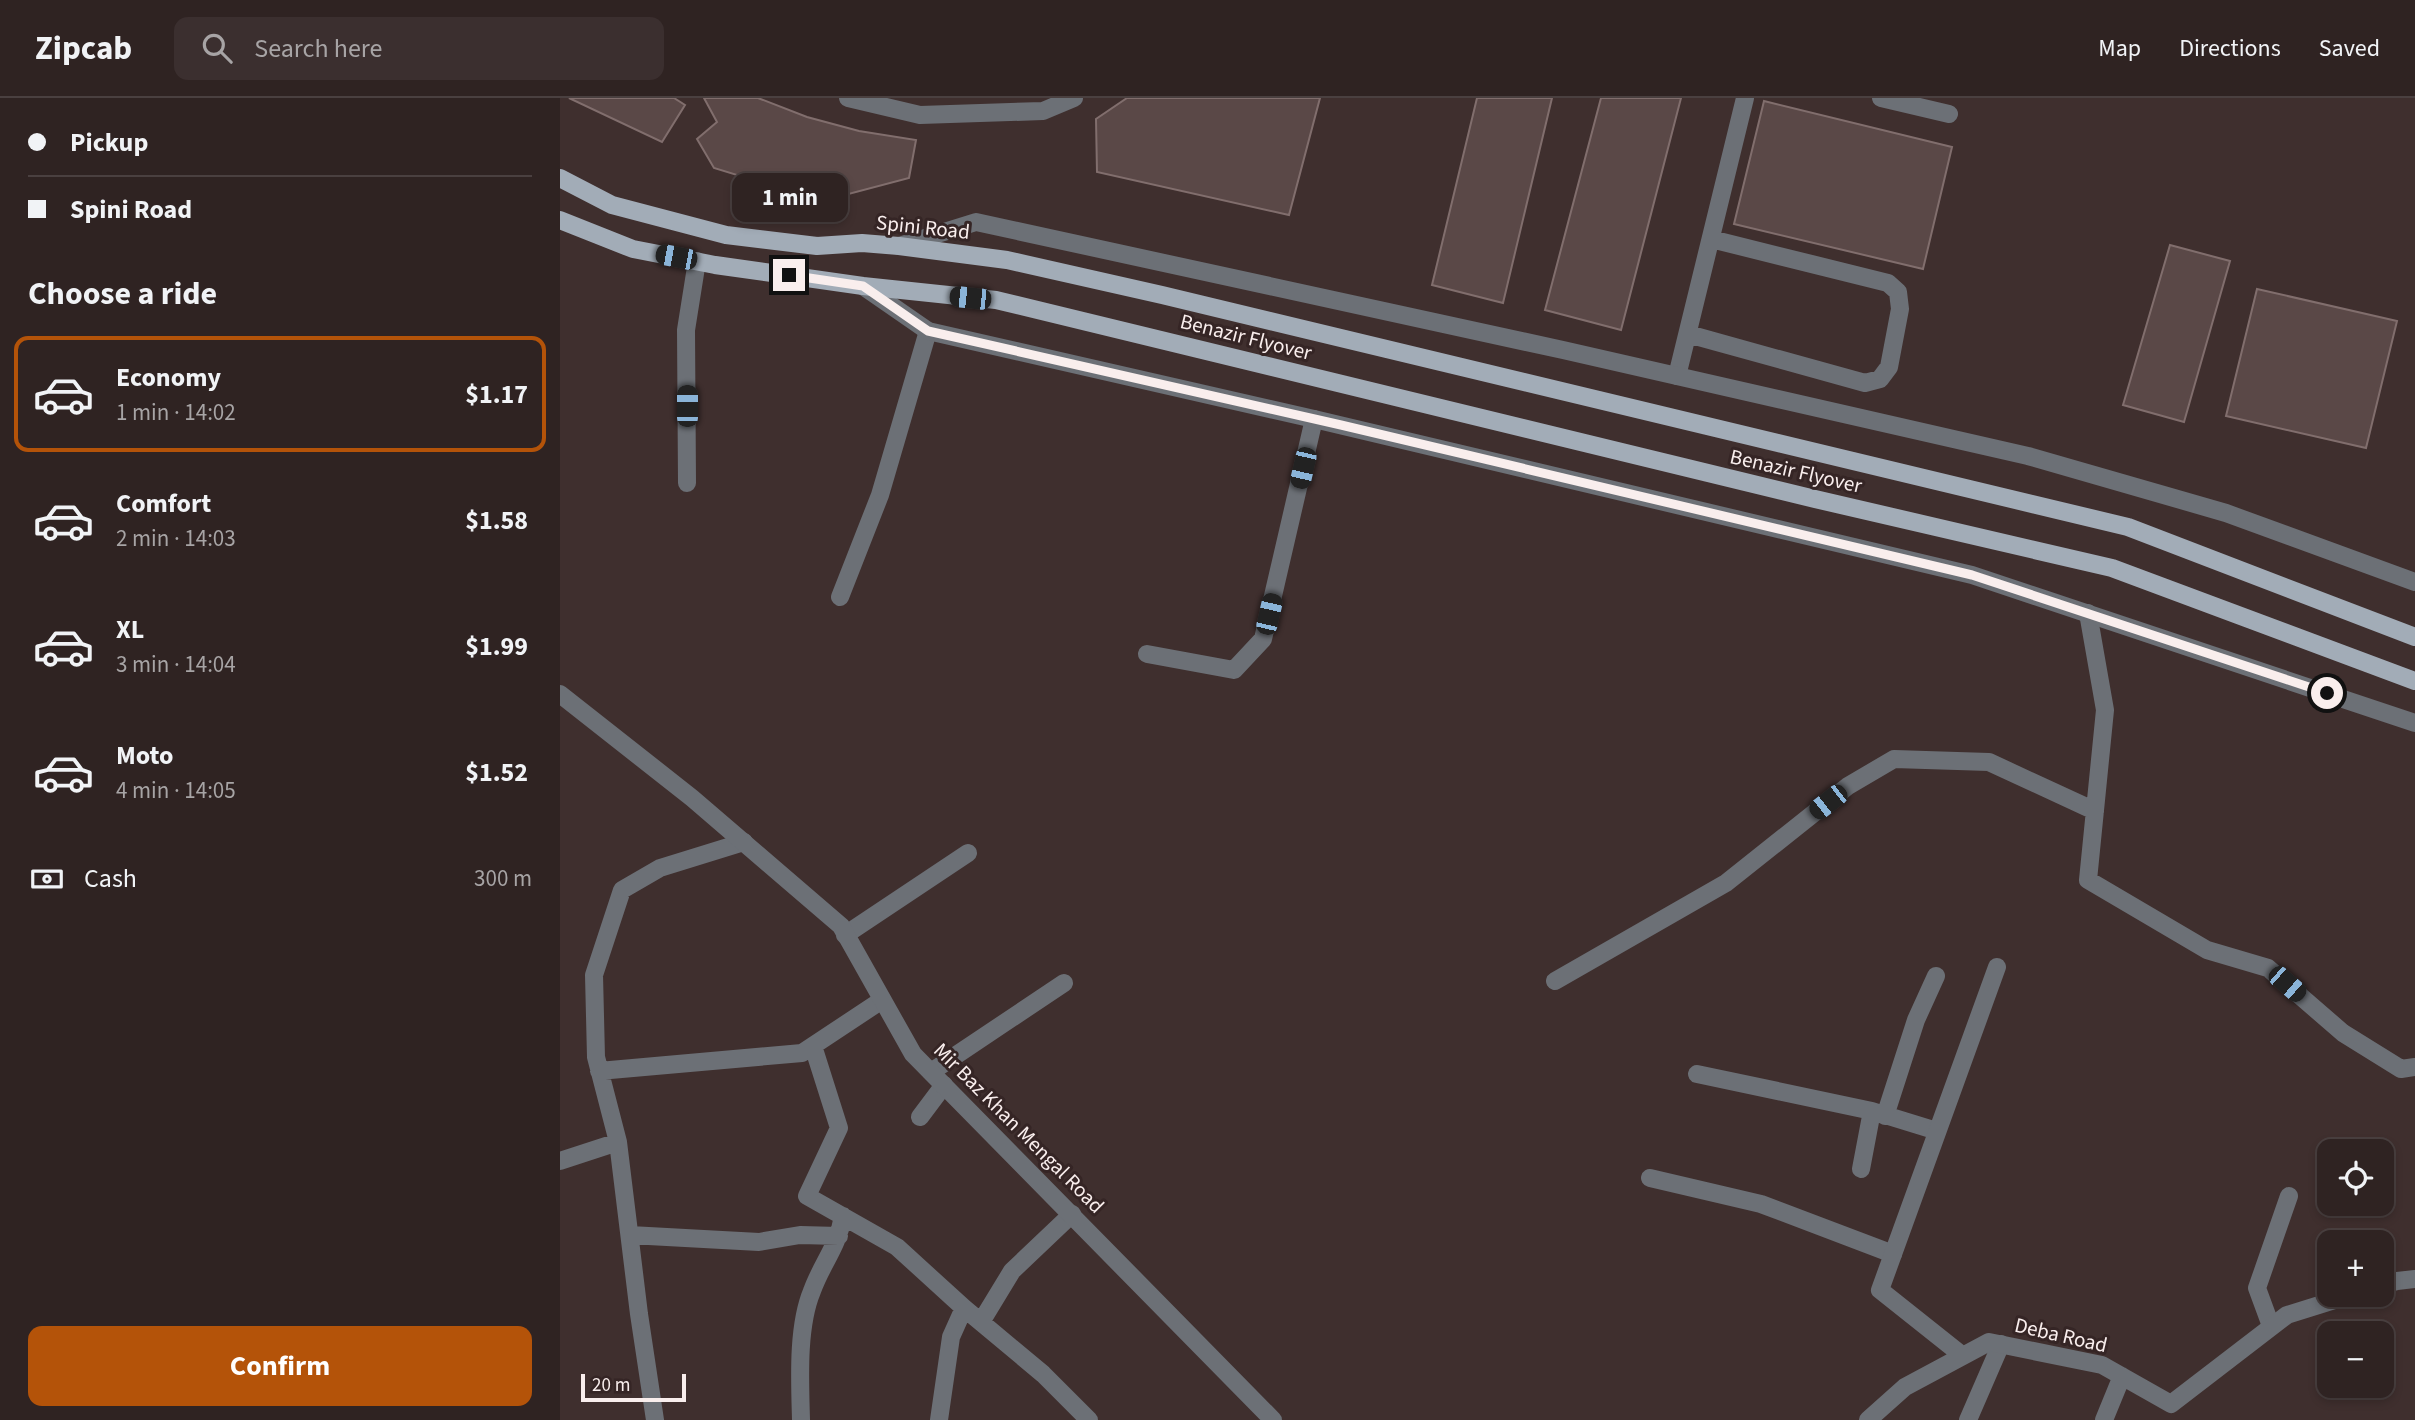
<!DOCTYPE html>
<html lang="en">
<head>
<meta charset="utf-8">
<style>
	:root { --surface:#2f2322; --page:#3b2f2f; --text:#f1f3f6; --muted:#a7a4a5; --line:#4a4040; --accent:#b45309 }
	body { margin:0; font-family:"Source Sans 3",sans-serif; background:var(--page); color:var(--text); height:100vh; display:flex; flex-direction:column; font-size:26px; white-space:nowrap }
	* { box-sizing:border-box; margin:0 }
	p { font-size:23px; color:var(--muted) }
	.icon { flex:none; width:38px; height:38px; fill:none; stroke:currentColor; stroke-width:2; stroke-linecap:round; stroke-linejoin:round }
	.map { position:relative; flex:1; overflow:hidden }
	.panel { display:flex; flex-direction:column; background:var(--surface); width:560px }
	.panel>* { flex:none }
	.top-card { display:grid; align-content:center; height:154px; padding:0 28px; background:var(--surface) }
	.fabs { position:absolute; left:1757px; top:1041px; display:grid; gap:14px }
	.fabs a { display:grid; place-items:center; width:77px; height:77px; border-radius:14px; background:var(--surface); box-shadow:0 4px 10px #0003,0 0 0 2px var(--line); font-size:35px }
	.scale { position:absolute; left:21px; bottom:18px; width:105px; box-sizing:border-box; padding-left:7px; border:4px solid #f9eeed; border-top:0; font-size:19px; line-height:24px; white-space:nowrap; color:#f9eeed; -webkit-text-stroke:5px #352525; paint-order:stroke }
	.end { position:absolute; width:32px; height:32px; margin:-16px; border:9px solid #f9eeed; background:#111; box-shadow:0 0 0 4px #111 }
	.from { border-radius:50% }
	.bubble { position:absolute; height:49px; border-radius:14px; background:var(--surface); box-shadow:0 4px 10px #0003,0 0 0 2px var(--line); font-size:23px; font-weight:700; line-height:49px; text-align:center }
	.car { position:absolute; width:21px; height:42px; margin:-21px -10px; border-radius:9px; box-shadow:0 0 5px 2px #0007; background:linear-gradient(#222 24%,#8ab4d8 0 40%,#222 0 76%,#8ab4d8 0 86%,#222 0) }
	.top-card b { display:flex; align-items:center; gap:24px; height:66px; font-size:26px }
	.top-card b+b { border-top:2px solid var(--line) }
	.top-card i { width:18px; height:18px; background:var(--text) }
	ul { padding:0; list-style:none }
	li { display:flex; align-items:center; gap:21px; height:116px; margin:0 14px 10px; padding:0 14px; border:4px solid transparent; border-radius:14px }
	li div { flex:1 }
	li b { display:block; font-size:26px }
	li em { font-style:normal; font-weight:700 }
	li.current { border-color:var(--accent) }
	li>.icon { width:63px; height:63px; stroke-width:1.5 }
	h2 { padding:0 28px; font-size:32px; line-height:84px }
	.pay { display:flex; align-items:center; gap:18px; height:77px; padding:0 28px; font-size:26px }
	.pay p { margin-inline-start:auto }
	.button { display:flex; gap:14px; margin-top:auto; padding:14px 28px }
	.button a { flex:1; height:80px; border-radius:14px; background:var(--accent); color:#fff; font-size:28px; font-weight:700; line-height:80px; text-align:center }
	header { display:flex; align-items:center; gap:42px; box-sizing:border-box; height:98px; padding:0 35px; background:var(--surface); border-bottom:2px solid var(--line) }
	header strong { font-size:33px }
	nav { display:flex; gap:38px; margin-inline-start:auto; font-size:24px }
	.search { width:490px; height:63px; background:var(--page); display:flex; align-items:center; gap:18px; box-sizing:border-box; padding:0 24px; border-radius:14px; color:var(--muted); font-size:26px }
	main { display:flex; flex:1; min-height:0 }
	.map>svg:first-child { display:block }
</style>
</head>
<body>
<header>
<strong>Zipcab</strong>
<div class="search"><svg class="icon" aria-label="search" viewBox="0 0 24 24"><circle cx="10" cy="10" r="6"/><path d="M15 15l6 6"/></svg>Search here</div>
<nav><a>Map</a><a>Directions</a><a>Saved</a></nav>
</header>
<main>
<section class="panel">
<div class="top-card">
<b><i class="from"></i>Pickup</b>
<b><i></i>Spini Road</b>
</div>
<h2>Choose a ride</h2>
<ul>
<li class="current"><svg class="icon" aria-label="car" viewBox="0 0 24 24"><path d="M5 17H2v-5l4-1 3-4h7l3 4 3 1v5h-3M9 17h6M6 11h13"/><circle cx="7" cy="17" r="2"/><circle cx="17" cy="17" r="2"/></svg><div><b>Economy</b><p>1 min · 14:02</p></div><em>$1.17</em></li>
<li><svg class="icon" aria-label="car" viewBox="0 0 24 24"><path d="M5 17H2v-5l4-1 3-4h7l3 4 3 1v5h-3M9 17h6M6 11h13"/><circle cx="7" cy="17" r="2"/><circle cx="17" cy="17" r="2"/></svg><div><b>Comfort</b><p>2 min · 14:03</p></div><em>$1.58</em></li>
<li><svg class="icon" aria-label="car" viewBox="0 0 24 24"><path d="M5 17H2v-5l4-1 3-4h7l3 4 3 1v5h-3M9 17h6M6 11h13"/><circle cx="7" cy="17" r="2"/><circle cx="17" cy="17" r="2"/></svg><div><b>XL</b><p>3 min · 14:04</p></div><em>$1.99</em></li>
<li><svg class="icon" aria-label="car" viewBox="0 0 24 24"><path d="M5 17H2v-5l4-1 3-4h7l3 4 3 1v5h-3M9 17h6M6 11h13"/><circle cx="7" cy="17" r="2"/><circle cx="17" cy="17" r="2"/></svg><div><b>Moto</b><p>4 min · 14:05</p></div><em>$1.52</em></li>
</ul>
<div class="pay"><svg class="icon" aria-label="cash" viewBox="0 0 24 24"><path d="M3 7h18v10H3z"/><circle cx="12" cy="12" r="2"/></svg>Cash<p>300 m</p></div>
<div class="button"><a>Confirm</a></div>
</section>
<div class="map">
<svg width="1855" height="1322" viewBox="0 0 1855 1322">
	<rect width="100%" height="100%" fill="#3f2f2e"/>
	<path fill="#5a4847" stroke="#816e6d" stroke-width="2" d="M9,0H114L125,7L102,44Z
		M144,0H198L247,19L299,33L356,42L349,80L262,103L154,70L137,41L157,24Z
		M567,0H760L729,117L537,74L536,21Z
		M917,0H992L943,205L872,187Z
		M1041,0H1121L1061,232L985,212Z
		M1204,3L1392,49L1363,171L1174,126Z
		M1610,147L1670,163L1624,324L1563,307Z
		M1697,191L1837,223L1806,350L1666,318Z"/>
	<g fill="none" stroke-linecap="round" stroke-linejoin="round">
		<path stroke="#6c7076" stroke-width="18" d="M1321,0L1389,16
			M1128,236L1305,285L1320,281L1329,269L1340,211L1338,194L1328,185L1151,141
			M1117,278L1185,0
			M127,385L126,232L137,163
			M280,499L320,397L368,233
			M1528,515L1545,612L1528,782L1647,852L1708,870L1783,935L1841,971L1855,969
			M587,556L674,572L703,541L754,321
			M285,837L408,755
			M995,883L1166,785L1288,688L1334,661L1429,664L1535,713
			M253,948L279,1030L247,1098L337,1149L404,1210L483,1276L529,1322
			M39,973L242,955L322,902
			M371,974L504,885
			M1137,976L1312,1013L1377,1033
			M1325,1018L1356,922L1376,878
			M360,1019L384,987
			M0,1063L58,1044
			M1301,1071L1312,1013
			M1090,1080L1201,1106L1333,1156
			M70,1137L199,1144L240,1137L279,1138
			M421,1224L452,1173L512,1116
			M1711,1228L1697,1190L1729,1098
			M95,1322L79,1216L58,1044L36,959L34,877L62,792L100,770L184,744
			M241,1322C240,1283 237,1229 252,1193C262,1165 278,1149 283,1118
			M379,1322L391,1239L404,1210
			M1408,1322L1441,1246"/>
		<path stroke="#6c7076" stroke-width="18" d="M288,0L360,17L483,13L514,0
			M339,148L416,124L1003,252L1468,358L1666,415L1855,484
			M303,188L368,233L754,321L1412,477L1855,625
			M0,596L132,700L281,828L353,956L713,1322
			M1822,1187L1837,1183L1855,1181
			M1403,1258L1320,1192L1437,869
			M1308,1322L1345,1289L1429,1244L1542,1267L1611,1306L1727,1217L1791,1197
			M1544,1322L1562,1278"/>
		<path stroke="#a2acb7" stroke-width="18" d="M0,80L52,107L166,137L257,148L302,145L339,148L447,162L602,197L1568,429L1855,539
			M0,122L73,151L155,167L303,188L436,202L1255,401L1552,470L1855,583"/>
	</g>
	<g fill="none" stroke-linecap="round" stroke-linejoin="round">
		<path stroke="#f9eeed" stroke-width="9" d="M229,177L303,188L368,233L781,327L1412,477L1767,595"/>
	</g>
	<g text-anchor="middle" stroke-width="6" stroke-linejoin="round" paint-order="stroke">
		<g font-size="21" fill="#f9eeed" stroke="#352525">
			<text transform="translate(363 129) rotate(6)" y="7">Spini Road</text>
			<text transform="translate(686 239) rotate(14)" y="7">Benazir Flyover</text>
			<text transform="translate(1236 373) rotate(13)" y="7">Benazir Flyover</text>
			<text transform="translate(459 1030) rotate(45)" y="7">Mir Baz Khan Mengal Road</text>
			<text transform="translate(1501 1237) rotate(13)" y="7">Deba Road</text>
		</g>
	</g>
</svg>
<div class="fabs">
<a><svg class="icon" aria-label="locate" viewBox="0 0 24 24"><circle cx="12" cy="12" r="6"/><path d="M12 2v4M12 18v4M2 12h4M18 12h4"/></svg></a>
<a>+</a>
<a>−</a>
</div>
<div class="scale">20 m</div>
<i class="end from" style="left:1767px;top:595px"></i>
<i class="end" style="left:229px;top:177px"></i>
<div class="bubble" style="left:172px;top:75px;width:116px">1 min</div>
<i class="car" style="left:116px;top:159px;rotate:281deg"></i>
<i class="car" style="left:410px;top:200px;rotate:276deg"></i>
<i class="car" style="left:127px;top:308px;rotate:0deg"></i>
<i class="car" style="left:743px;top:370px;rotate:193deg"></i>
<i class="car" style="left:709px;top:516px;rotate:13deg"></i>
<i class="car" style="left:1268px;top:704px;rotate:232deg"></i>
<i class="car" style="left:1727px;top:886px;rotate:131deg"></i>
</div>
</main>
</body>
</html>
